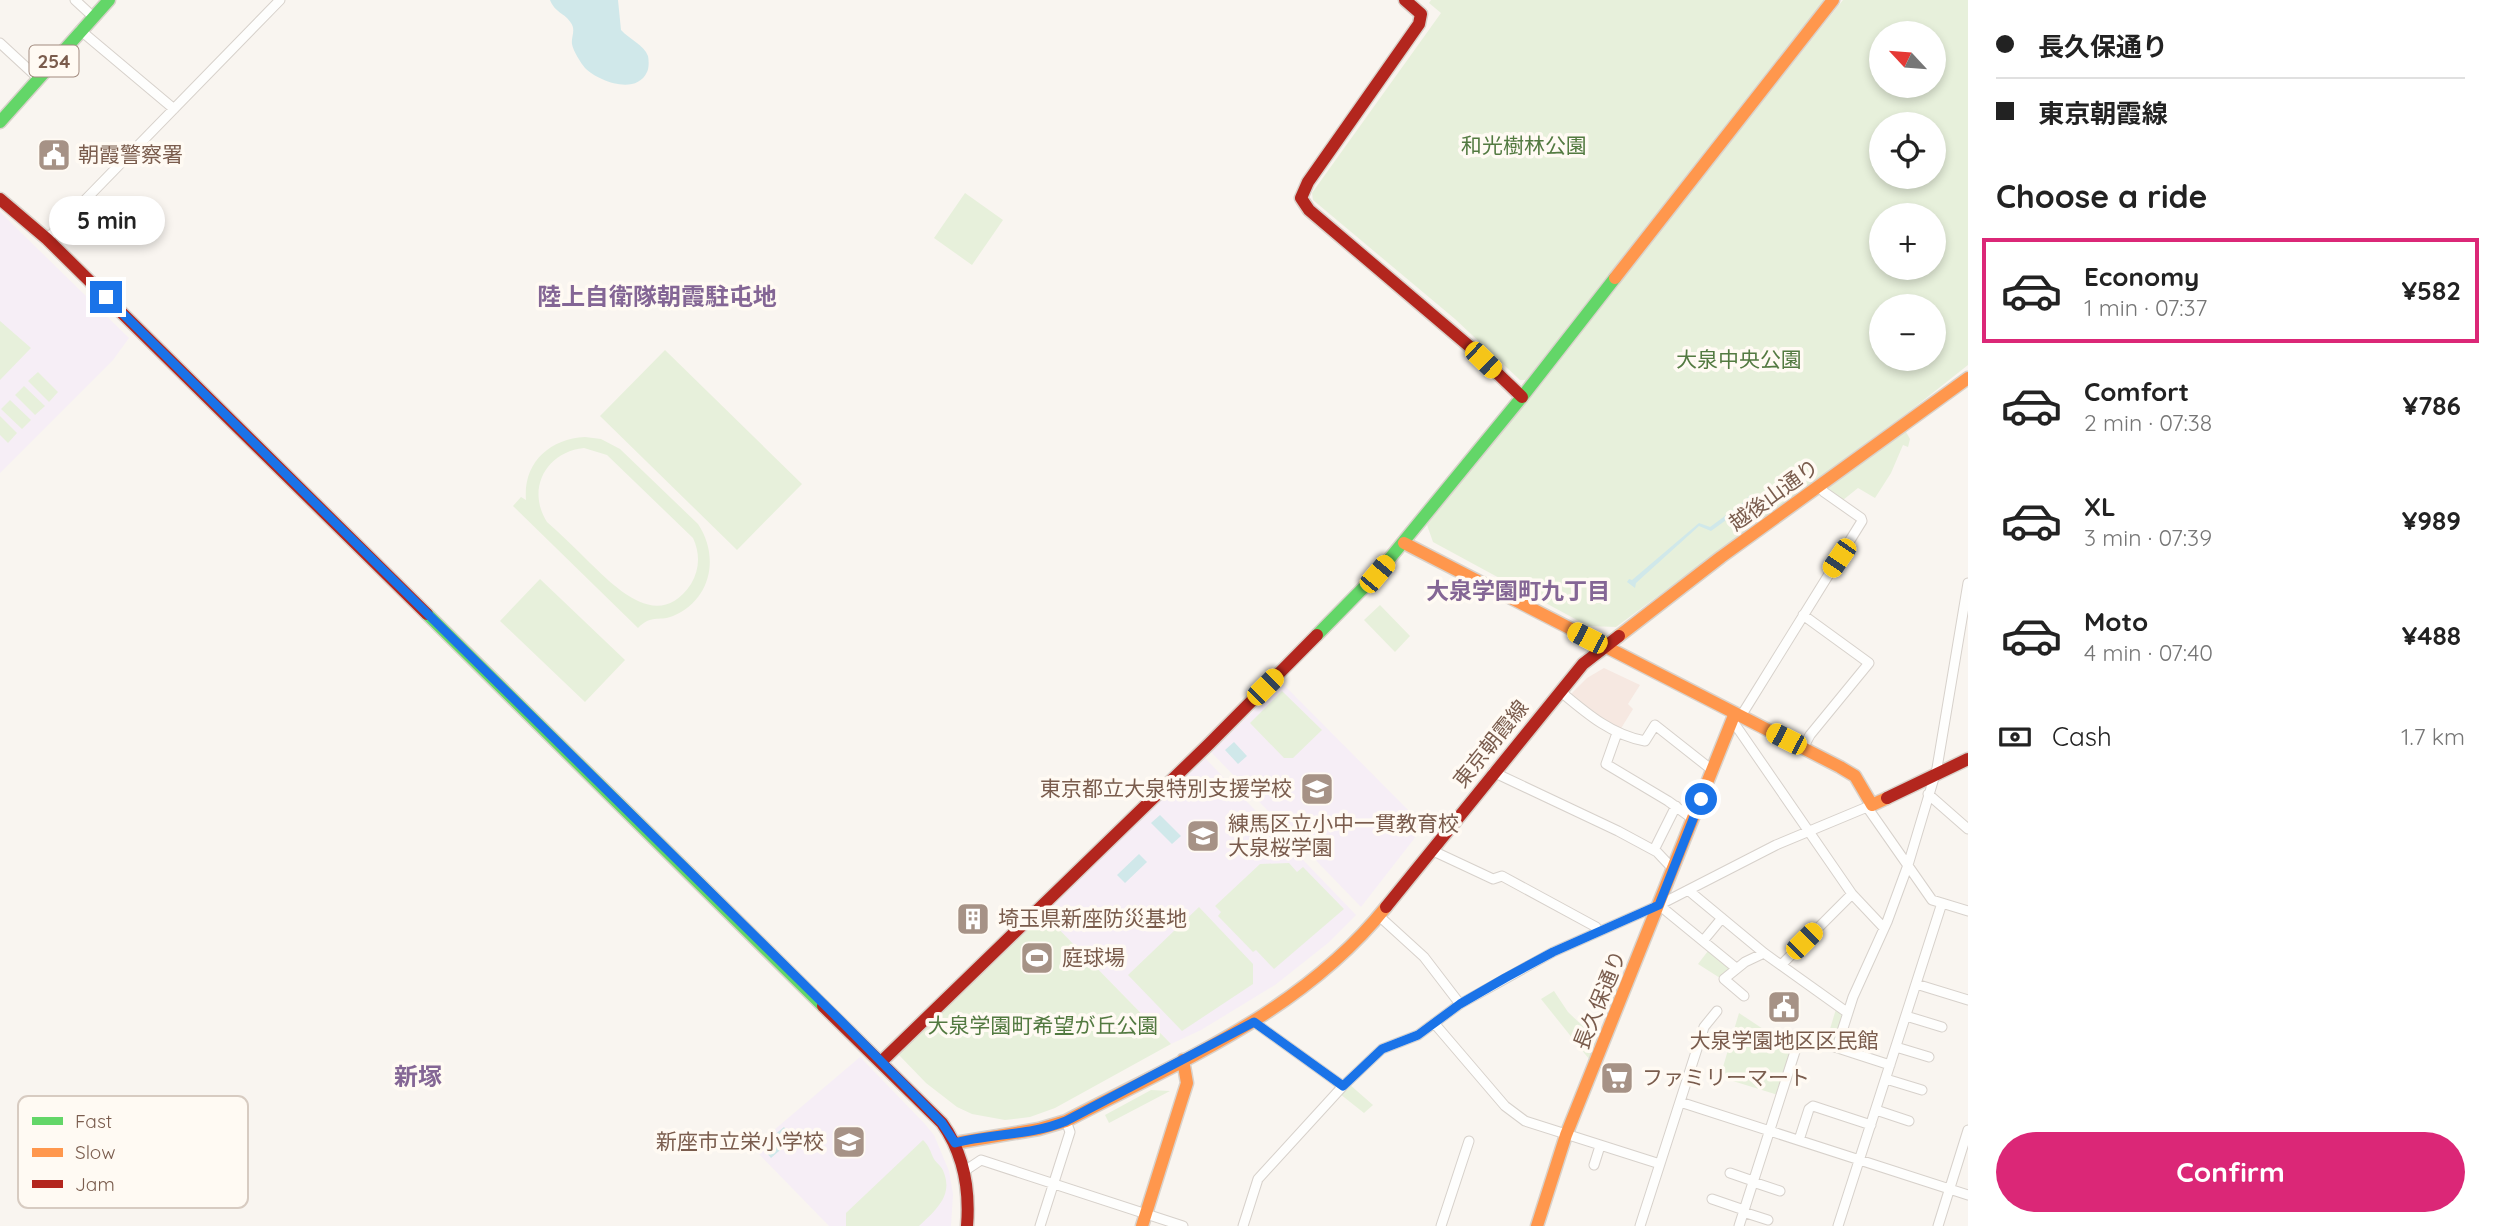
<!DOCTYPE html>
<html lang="en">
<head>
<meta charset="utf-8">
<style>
	:root { --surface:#fff; --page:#f2f2f2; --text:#222; --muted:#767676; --line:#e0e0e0; --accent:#db2777 }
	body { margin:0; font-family:Quicksand,"Noto Sans JP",sans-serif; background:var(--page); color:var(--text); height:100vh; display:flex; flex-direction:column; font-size:26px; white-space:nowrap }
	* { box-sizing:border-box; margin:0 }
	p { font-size:23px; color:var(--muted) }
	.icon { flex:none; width:38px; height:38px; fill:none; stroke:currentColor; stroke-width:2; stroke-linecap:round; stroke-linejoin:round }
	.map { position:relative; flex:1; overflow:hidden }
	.sheet { display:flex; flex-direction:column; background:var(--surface); width:525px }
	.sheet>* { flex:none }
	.top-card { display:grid; align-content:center; height:154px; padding:0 28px; background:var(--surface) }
	.needle { width:46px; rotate:296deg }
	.fabs { position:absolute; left:1869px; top:21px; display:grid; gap:14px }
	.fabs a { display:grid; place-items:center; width:77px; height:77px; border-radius:50%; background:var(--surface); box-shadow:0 4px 10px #0003; font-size:35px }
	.end { position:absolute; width:32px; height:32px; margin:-16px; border:9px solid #1a73e8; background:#fff; box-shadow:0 0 0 4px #fff }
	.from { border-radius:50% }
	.bubble { position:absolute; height:49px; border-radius:24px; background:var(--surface); box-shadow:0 4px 10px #0003; font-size:23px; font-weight:700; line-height:49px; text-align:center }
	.car { position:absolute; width:21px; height:42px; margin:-21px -10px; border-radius:9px; box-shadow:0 0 5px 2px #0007; background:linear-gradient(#f5c518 24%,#345 0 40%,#f5c518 0 76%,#345 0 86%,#f5c518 0) }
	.top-card b { display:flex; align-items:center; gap:24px; height:66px; font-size:26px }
	.top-card b+b { border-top:2px solid var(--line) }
	.top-card i { width:18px; height:18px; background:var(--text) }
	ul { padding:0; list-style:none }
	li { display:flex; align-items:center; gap:21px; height:105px; margin:0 14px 10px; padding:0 14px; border:4px solid transparent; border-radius:0px }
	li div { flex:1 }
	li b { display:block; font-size:26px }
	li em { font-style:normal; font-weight:700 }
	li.current { border-color:var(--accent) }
	li>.icon { width:63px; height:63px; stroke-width:1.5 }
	h2 { padding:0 28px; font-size:32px; line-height:84px }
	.pay { display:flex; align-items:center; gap:18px; height:77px; padding:0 28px; font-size:26px }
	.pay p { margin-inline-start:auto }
	.button { display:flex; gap:14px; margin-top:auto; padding:14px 28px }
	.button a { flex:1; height:80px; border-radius:42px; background:var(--accent); color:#fff; font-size:28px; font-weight:700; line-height:80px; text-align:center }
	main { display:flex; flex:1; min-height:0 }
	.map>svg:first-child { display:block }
</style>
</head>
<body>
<main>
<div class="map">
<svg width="1968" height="1226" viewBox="0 0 1968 1226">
	<rect width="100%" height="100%" fill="#f9f5f0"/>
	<path fill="#f6e8e1" d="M1604,668L1640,685L1628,704L1633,709L1620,730L1569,696L1587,678Z"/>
	<path fill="#f6eef6" d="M0,212L129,338L113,360L0,473Z
		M1282,683L1424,826L1361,907L1211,752Z
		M1205,758L1356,915L1328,943L1275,985L1201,1030L1171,1044L1044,914Z
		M860,1057L924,1123L934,1135L949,1171L953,1194L951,1226H829L753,1148Z"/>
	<path fill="#e7f0db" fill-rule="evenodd" d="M1431,0H1825L1526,380H1520L1455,319L1313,200L1312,193L1441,13L1429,3Z
		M1843,0H1968V365L1915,407L1616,627L1588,626L1433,542L1427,525ZM1881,33H1934V86H1881ZM1881,124H1934V177H1881ZM1881,215H1934V268H1881ZM1881,306H1934V359H1881Z
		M965,193L1003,220L972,265L934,238Z
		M0,321L31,348L0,380Z
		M665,350L802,484L737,550L600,416Z
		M38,372L58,392L49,402L28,381Z
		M24,386L45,406L35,415L15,395Z
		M10,400L31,420L22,429L1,409Z
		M0,416L17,433L8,443L0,435Z
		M1905,430L1910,439L1908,447L1903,445L1891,473L1875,498L1858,488L1843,500L1828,488Z
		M585,437L601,439L620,449L698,524C720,557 711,600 673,616C657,622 652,614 638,628L513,506L521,497L526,500C523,463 549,439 585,437ZM584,448L607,455L693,538C700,553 700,569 691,584C659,632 617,589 590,563C576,549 562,535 547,522C526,489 546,452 584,448Z
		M540,579L625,660L585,702L500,621Z
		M1380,605L1410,636L1395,652L1364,620Z
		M1282,691L1322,730L1293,758H1284L1250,723Z
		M1289,863L1297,872L1303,867L1344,909L1274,969L1256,950L1253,952L1218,916L1221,912L1215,906L1260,864Z
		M1199,907L1253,964V984L1182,1031L1128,975Z
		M1044,914L1171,1044L1055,1108L1030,1117L1005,1120L972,1114L957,1107L926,1083L898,1054Z
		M1708,951L1729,967V971L1720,978L1698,964Z
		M1554,991L1568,1012L1589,1032L1586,1036L1596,1044L1589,1059L1541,999Z
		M1836,1009L1843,1017L1837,1039L1832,1041L1827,1039Z
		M1739,1013L1793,1049L1778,1095L1720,1077Z
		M1349,1084L1373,1105L1364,1113L1340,1094Z
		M1151,1090L1170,1091L1109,1123L1105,1115Z
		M923,1140C930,1147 930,1151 934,1159C937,1164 942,1166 944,1173C953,1196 935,1211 919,1226H846V1213Z"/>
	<path fill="#d0e8ea" d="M550,0H618L621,30C629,39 644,45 648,56C649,61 649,68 647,72C636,96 598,81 585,68C581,63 573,51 572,44C571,37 576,30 571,23C565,13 555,13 550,0Z
		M1750,495L1747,505L1711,531L1699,526L1636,583L1635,588L1627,582L1629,579L1632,580L1699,523L1710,527L1744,502Z
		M1234,742L1247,756L1238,764L1225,750Z
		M1160,815L1181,836L1172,844L1151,823Z
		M1139,854L1147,862L1125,883L1117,875Z
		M784,1127L794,1138L771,1158L761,1146Z"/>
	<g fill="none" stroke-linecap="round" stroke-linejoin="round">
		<defs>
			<path id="street" d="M75,0L88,12
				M80,30L174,109
				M0,43L39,79
				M47,239L280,0
				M1560,691C1585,712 1611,735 1645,741L1655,725L1712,770
				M1741,716L1862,521L1861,518L1824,492L1819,486
				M1732,720L1852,894L1884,928
				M1617,733L1606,764L1668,801L1693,819
				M1803,748L1810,735L1869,663L1803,615
				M1493,772L1618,831L1657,852L1673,869
				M1928,794L1968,829
				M1867,807L1932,900L1968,911
				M1431,850L1493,879L1502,876L1596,927L1598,931
				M1654,850L1676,806
				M1688,890L1764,953L1848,1013
				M1659,905L1736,968
				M1379,916L1424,957L1460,1004
				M1703,941L1722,918
				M1781,965L1852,894
				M1916,984L1968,1000
				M1744,996L1724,979L1745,962L1764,953
				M1906,1016L1942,1027
				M1254,1022L1343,1086
				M1434,1023L1505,1106L1525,1121L1660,1164
				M1837,1047L1853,997L1887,922L1908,865L1937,768L1968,583
				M1896,1047L1929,1057
				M1886,1079L1922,1090
				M1680,1102L1968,1195
				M1876,1110L1909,1121
				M1799,1140L1809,1109L1813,1106L1871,1125
				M1594,1165L1600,1146
				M963,1172L981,1160L1183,1226
				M1730,1173L1753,1181
				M1753,1182L1780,1191
				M1712,1199L1744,1210
				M1743,1212L1768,1220
				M1040,1226L1070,1132L1066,1121
				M1243,1226L1258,1179L1343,1086L1382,1049L1418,1035L1460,1004L1553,952L1659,905L1776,845L1872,805
				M1441,1226L1469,1141
				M1640,1226L1704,1027L1717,1011
				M1739,1226L1799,1039L1804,1037L1890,1065
				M1838,1226L1942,903
				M1938,1226L1968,1130"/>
			<path id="fast" d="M0,122L109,0
				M427,614L823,1006
				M1317,635L1377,574L1522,397L1615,278"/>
			<path id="slow" d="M1615,278L1833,0
				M1404,543L1840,767L1855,776L1872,805L1887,798
				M1619,636L1721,557L1968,378
				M955,1143L1039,1129L1066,1121C1181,1061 1303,1011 1386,907
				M1142,1226L1187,1083L1183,1060
				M1537,1226L1566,1135L1735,713"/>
			<path id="jam" d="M1405,0L1421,14L1419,24L1308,182L1301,198L1309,210L1469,346L1522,397
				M0,199L47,239L427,614
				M1887,798L1968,759
				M1386,907L1583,664L1619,636
				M823,1006L942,1123C964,1154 970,1189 967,1226
				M881,1062L1209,744L1317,635"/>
		</defs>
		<use href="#street" stroke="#d7d1cb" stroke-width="11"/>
		<use href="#fast" stroke="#d9d2cb" stroke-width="15"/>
		<use href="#slow" stroke="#d9d2cb" stroke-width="15"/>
		<use href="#jam" stroke="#d9d2cb" stroke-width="15"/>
		<use href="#street" stroke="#fefefd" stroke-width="9"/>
		<use href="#fast" stroke="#63d668" stroke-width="12"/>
		<use href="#slow" stroke="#ff974d" stroke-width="12"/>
		<use href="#jam" stroke="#b3261e" stroke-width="12"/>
	</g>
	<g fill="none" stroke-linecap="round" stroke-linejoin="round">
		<path stroke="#1a73e8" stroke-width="9" d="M106,297L840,1020L942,1123L955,1143C992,1133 1030,1136 1066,1121L1254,1022L1343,1086L1382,1049L1418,1035L1460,1004L1505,978L1553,952L1659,905L1701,799"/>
	</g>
	<defs>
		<symbol id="civic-square" viewBox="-11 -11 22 22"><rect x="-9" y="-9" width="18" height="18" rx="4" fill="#a69286" stroke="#fffaf3"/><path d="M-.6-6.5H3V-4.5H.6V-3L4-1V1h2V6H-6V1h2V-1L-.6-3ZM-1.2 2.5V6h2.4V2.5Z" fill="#fff"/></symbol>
		<symbol id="school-square" viewBox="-11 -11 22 22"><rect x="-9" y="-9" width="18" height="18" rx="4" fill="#a69286" stroke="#fffaf3"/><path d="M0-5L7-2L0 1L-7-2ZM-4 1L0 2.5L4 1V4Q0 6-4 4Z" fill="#fff"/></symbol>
		<symbol id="building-square" viewBox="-11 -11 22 22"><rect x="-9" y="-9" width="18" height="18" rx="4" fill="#a69286" stroke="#fffaf3"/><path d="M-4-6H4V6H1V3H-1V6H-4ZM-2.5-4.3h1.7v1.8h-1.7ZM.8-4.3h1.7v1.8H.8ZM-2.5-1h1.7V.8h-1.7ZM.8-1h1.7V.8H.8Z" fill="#fff"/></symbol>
		<symbol id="stadium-square" viewBox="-11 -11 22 22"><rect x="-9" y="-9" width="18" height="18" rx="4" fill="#a69286" stroke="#fffaf3"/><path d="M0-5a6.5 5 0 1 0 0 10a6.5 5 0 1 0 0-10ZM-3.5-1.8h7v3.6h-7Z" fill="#fff"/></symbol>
		<symbol id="supermarket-square" viewBox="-11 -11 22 22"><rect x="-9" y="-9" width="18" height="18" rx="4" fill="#a69286" stroke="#fffaf3"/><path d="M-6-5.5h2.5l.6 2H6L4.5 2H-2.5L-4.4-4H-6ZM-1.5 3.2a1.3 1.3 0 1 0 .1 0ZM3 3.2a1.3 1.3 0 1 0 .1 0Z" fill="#fff"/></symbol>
	</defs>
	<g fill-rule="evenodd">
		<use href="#civic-square" x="35" y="136" width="38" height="38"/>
		<use href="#school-square" x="1298" y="770" width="38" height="38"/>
		<use href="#school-square" x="1184" y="817" width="38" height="38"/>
		<use href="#building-square" x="954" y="900" width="38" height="38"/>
		<use href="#stadium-square" x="1018" y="939" width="38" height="38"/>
		<use href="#civic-square" x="1765" y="988" width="38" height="38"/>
		<use href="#supermarket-square" x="1598" y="1059" width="38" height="38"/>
		<use href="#school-square" x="830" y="1123" width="38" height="38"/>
	</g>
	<g text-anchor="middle" stroke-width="7" stroke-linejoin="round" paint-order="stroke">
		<rect fill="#fffaf3" stroke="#a28b7f" stroke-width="2" x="29.5" y="45.5" width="49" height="31" rx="5"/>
		<g font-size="19" font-weight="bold" fill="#7a5c4d">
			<text x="54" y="68">254</text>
		</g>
		<g font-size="21" fill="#537a41" stroke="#fffaf3">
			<text x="1524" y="153">和光樹林公園</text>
			<text x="1739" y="367">大泉中央公園</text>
			<text x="1043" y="1033">大泉学園町希望が丘公園</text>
		</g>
		<g font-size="21" fill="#7a5c4d" stroke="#fffaf3" text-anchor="start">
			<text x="78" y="162">朝霞警察署</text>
			<text x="1292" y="796" text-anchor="end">東京都立大泉特別支援学校</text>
			<text x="1228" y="831">練馬区立小中一貫教育校<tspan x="1228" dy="24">大泉桜学園</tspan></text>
			<text x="998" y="926">埼玉県新座防災基地</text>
			<text x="1062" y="965">庭球場</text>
			<text x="1784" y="1048" text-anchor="middle">大泉学園地区区民館</text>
			<text x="1642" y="1085">ファミリーマート</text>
			<text x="824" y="1149" text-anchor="end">新座市立栄小学校</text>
		</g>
		<g font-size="21" fill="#7a5c4d" stroke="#fffaf3">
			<text transform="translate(1774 495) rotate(-36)" y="7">越後山通り</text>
			<text transform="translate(1491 744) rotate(-51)" y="7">東京朝霞線</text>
			<text transform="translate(1600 1000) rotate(-68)" y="7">長久保通り</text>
		</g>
		<g font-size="23" font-weight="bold" fill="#846695" stroke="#fffaf3">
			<text x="1518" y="599">大泉学園町九丁目</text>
		</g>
		<g font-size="24" font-weight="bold" fill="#846695" stroke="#fffaf3">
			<text x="657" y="305">陸上自衛隊朝霞駐屯地</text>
			<text x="418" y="1085">新塚</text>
		</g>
	</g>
	<rect x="18" y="1096" width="230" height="112" rx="10" fill="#fffaf3" stroke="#d7cbc1" stroke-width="2"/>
	<rect x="32" y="1117" width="31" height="8" fill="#63d668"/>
	<rect x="32" y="1148" width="31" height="9" fill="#ff974d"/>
	<rect x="32" y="1180" width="31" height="8" fill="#b3261e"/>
	<g font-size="19" fill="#7a5c4d">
		<text x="75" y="1128">Fast</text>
		<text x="75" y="1159">Slow</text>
		<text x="75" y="1191">Jam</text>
	</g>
</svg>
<div class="fabs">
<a><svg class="needle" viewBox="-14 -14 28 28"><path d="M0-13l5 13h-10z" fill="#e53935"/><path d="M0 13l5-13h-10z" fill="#767676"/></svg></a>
<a><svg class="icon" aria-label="locate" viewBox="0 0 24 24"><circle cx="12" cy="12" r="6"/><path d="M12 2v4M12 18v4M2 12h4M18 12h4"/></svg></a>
<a>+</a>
<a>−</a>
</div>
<i class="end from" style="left:1701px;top:799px"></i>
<i class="end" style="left:106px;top:297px"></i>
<div class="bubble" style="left:49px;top:196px;width:116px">5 min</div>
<i class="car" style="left:1483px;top:360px;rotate:134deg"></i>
<i class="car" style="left:1839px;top:558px;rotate:214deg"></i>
<i class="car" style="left:1377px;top:574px;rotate:40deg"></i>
<i class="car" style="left:1587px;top:638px;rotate:297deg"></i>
<i class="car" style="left:1265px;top:687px;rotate:45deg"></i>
<i class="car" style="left:1786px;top:739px;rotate:297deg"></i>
<i class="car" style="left:1804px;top:941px;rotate:45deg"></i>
</div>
<section class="sheet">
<div class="top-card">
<b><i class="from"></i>長久保通り</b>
<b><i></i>東京朝霞線</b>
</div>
<h2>Choose a ride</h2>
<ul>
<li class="current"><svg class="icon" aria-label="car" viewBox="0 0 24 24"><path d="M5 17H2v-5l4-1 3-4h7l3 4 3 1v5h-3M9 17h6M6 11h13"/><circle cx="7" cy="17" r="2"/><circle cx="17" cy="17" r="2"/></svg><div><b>Economy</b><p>1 min · 07:37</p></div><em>¥582</em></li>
<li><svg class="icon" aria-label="car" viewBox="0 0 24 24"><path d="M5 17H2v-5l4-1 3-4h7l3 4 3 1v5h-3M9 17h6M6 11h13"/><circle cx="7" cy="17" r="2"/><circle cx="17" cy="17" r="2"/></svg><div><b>Comfort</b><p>2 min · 07:38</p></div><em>¥786</em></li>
<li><svg class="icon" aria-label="car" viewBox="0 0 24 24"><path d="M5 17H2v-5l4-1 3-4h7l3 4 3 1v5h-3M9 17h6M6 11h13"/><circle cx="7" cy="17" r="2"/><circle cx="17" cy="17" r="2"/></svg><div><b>XL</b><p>3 min · 07:39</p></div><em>¥989</em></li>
<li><svg class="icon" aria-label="car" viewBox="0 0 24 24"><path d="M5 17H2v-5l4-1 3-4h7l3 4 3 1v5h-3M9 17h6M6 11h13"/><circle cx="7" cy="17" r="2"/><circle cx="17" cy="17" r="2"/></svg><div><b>Moto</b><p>4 min · 07:40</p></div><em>¥488</em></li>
</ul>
<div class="pay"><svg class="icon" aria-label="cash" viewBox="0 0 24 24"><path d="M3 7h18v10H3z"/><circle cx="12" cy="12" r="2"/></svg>Cash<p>1.7 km</p></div>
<div class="button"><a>Confirm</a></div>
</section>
</main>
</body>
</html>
